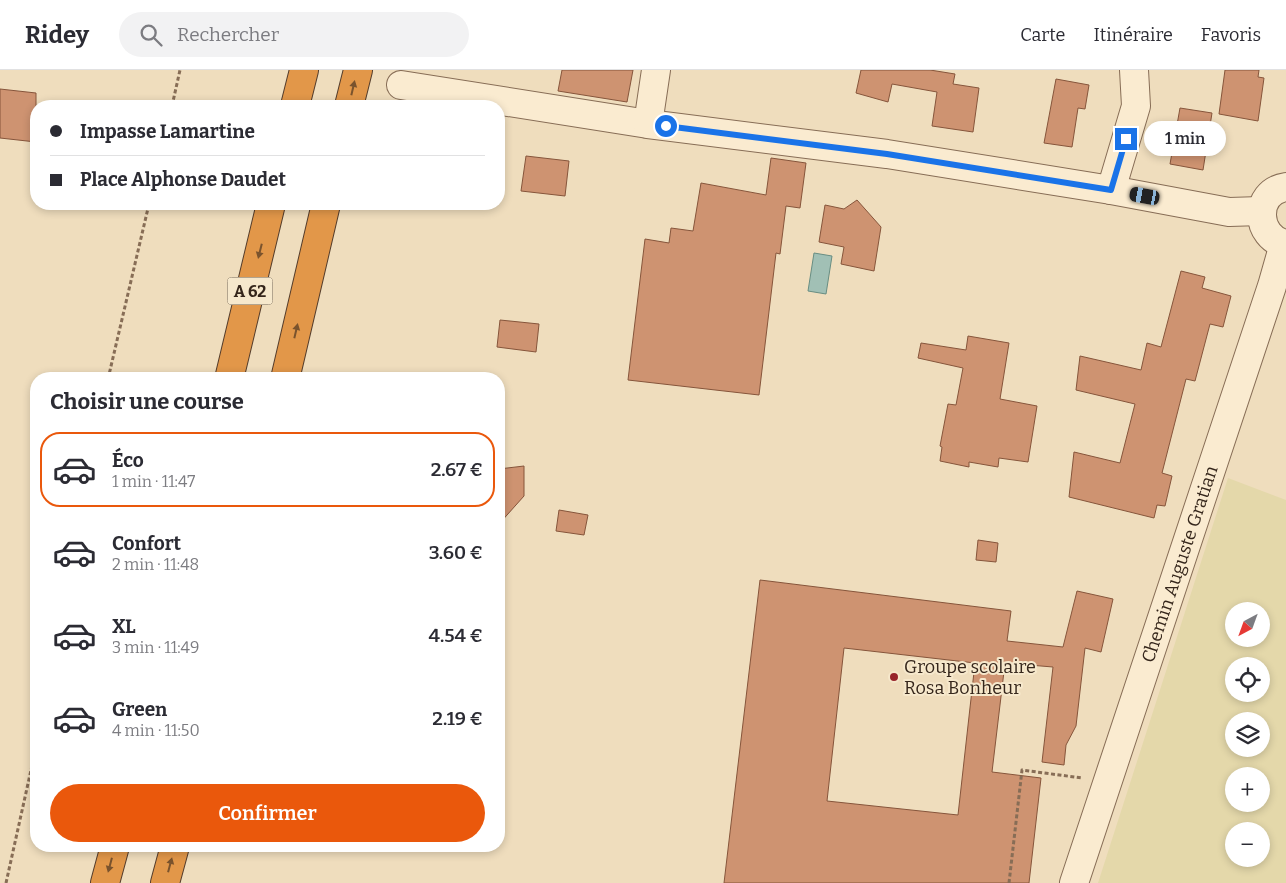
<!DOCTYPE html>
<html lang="fr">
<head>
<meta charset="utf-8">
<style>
	:root { --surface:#fff; --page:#f2f2f3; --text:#2b2b33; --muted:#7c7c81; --line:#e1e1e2; --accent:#ea580c }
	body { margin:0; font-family:Bitter,serif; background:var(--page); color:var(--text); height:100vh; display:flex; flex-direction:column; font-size:19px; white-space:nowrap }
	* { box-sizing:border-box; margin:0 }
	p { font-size:16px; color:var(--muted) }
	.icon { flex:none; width:28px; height:28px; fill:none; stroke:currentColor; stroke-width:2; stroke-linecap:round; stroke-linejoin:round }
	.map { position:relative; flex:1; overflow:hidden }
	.side { position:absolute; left:30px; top:302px; width:475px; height:480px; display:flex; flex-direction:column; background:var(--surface); border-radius:20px; box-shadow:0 2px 8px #0003 }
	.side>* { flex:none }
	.banner { position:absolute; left:30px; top:30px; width:475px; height:110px; border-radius:20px; box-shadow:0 2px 8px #0003; display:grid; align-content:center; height:110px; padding:0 20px; background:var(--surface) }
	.needle { width:32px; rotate:221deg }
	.buttons { position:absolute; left:1225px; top:532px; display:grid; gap:10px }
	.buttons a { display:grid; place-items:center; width:45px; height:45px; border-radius:50%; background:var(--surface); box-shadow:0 2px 8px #0003; font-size:25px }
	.end { position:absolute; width:22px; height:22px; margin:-11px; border:6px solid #1a73e8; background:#fff; box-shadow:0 0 0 2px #fff }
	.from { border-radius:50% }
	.bubble { position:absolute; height:35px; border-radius:18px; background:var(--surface); box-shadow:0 2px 8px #0003; font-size:16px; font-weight:600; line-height:35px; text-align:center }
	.car { position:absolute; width:15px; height:30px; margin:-15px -8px; border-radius:6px; box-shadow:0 0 4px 1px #0007; background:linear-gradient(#222 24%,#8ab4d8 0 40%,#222 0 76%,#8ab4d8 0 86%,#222 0) }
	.banner b { display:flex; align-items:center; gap:18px; height:48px; font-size:19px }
	.banner b+b { border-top:1px solid var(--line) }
	.banner i { width:12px; height:12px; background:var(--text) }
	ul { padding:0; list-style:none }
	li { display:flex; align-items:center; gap:15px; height:75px; margin:0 10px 8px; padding:0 10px; border:2px solid transparent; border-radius:20px }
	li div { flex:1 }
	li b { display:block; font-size:19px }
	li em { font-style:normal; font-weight:600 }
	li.current { border-color:var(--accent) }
	li>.icon { width:45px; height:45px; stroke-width:1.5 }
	h2 { padding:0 20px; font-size:22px; line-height:60px }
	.cta { display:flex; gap:10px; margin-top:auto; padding:10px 20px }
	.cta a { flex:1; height:58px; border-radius:30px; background:var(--accent); color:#fff; font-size:20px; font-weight:600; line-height:58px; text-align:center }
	header { display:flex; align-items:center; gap:30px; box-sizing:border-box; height:70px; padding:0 25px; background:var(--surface); border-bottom:1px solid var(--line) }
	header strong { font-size:24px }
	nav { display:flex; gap:28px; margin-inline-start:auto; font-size:18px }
	.search { width:350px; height:45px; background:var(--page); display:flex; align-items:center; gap:12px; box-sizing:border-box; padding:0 18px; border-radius:28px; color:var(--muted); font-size:19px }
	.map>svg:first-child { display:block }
</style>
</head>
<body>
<header>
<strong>Ridey</strong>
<div class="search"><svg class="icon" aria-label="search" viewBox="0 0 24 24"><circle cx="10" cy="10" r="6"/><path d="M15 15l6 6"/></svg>Rechercher</div>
<nav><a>Carte</a><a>Itinéraire</a><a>Favoris</a></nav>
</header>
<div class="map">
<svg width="1286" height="813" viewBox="0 0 1286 813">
	<rect width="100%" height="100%" fill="#efddbd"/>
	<path fill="#e4d8aa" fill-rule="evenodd" d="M1228,408L1286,430V813H1098ZM1234,541H1261V569H1234ZM1234,596H1261V624H1234ZM1234,651H1261V679H1234ZM1234,706H1261V734H1234ZM1234,761H1261V789H1234Z"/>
	<path fill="#a1c0b5" stroke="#688d82" d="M814,183L832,186L826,224L808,221Z"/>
	<path fill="#ce9371" stroke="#86553b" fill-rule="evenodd" d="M562,0H633L627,32L558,21Z
		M861,0H930L955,4L953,14L979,18L973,62L932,56L937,22L892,14L888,32L856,23Z
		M1225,0H1259L1258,7L1264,8L1258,51L1219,44Z
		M1056,9L1089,15L1085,39L1078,38L1072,77L1044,73Z
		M0,19L36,23V72L0,68Z
		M1180,38L1212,43L1203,100L1170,94Z
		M526,86L569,91L565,126L521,121Z
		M771,88L806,93L800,138L786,136L780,184L776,183L759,325L628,310L645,169L669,173L671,158L693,161L701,113L766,125Z
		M857,130L881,157L874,201L841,194L844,177L819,172L825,135L844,139Z
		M1181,201L1205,207L1202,218L1231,226L1223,257L1210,254L1195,311L1186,309L1162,403L1172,406L1165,436L1157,435L1154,448L1069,427L1074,382L1120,393L1135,334L1076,320L1080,286L1141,300L1147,273L1161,277Z
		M500,250L539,254L536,282L497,277Z
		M968,266L1009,273L1000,329L1037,336L1028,392L999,388L998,397L969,392V397L940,391L942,377L940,376L948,334L956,335L963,298L918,288L921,273L966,280Z
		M524,396V426L499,454V399Z
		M559,440L588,445L584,465L556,461Z
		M978,470L998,473L996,492L976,490Z
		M760,510L1011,541L1007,571L1063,577L1077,521L1113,529L1101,582L1085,578L1076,656L1066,675L1064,695L1042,692L1053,597L1005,593L992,702L1041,708L1029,813H724ZM844,578L975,593L958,745L827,731Z"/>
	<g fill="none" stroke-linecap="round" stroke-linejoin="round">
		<defs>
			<g id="street">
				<path d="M401,15L648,54L887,84L1111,120L1229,142L1261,141"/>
				<path d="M648,54L656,0"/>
				<path d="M1286,117C1253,122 1255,168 1286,174"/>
				<path d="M1111,120L1136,36L1134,0"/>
				<path id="s1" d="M1074,813L1272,216L1284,174"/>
			</g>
			<path id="highway" d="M295,36L304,0
				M349,36L358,0
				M229,309L271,134
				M285,309L326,134
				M105,813L115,776
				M165,813L175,776"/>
		</defs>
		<use href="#street" stroke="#876d56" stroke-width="30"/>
		<use href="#highway" stroke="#543c2b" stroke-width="30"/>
		<path stroke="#876d56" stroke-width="3" stroke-dasharray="4 2.5" stroke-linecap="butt" d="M172,36L180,0
			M108,309L149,134
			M6,813L35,682L34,639L36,614
			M1009,813L1022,700L1082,708"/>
		<use href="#street" stroke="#faebd0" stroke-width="28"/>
		<use href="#highway" stroke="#e29749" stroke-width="28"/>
	</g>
	<defs><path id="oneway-solid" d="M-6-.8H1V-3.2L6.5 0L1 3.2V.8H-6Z" transform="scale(1.25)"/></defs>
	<g fill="#7a532d">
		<use href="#oneway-solid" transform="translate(353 18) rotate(-77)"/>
		<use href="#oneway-solid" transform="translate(260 181) rotate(104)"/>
		<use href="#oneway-solid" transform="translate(296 261) rotate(-77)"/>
		<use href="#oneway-solid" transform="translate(110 795) rotate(105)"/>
		<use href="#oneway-solid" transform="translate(170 795) rotate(-75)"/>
	</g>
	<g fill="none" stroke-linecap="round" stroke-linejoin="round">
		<path stroke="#1a73e8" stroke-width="6" d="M666,56L887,84L1111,120L1126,69"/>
	</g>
	<circle fill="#97242b" stroke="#f6e8cc" stroke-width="2" cx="894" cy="607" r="5"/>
	<g text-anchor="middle" stroke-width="4" stroke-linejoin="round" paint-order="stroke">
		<rect fill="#f6e8cc" stroke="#6f6050" stroke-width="1" x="227.5" y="207.5" width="45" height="27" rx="4"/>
		<g font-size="16" font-weight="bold" fill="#35261b">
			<text x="250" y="227">A 62</text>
		</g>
		<g font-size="18" fill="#35261b" stroke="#f6e8cc">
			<text dy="6" stroke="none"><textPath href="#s1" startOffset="336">Chemin Auguste Gratian</textPath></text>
		</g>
		<g font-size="18" fill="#35261b" stroke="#f6e8cc" text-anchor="start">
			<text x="904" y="603">Groupe scolaire<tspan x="904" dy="21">Rosa Bonheur</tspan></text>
		</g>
	</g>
</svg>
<div class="buttons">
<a><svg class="needle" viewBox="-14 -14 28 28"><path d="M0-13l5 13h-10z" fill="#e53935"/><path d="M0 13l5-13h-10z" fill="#7c7c81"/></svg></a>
<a><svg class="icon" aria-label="locate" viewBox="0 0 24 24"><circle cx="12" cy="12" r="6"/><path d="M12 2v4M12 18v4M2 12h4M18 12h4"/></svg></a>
<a><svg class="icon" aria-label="layers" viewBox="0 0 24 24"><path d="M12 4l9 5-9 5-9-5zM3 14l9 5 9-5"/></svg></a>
<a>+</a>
<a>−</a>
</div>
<i class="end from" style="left:666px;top:56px"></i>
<i class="end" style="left:1126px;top:69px"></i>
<div class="bubble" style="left:1144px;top:51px;width:82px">1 min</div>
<i class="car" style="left:1145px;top:126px;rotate:280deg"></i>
<div class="banner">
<b><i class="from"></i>Impasse Lamartine</b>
<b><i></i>Place Alphonse Daudet</b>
</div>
<section class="side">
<h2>Choisir une course</h2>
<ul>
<li class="current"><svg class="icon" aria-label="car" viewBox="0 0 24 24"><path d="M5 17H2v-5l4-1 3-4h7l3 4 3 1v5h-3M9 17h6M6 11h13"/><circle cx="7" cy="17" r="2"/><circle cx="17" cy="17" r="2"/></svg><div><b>Éco</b><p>1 min · 11:47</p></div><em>2.67 €</em></li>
<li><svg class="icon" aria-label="car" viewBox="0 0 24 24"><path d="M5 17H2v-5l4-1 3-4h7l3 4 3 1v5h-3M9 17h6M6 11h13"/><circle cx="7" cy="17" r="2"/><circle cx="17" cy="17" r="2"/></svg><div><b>Confort</b><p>2 min · 11:48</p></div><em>3.60 €</em></li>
<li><svg class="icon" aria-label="car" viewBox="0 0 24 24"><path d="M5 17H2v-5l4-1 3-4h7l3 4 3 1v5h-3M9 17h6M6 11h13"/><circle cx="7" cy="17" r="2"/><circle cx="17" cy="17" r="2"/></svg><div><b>XL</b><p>3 min · 11:49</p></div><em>4.54 €</em></li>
<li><svg class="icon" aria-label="car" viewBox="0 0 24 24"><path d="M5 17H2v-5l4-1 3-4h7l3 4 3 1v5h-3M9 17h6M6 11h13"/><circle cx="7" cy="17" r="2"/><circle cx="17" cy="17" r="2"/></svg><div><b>Green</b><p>4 min · 11:50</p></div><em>2.19 €</em></li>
</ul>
<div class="cta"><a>Confirmer</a></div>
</section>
</div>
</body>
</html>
